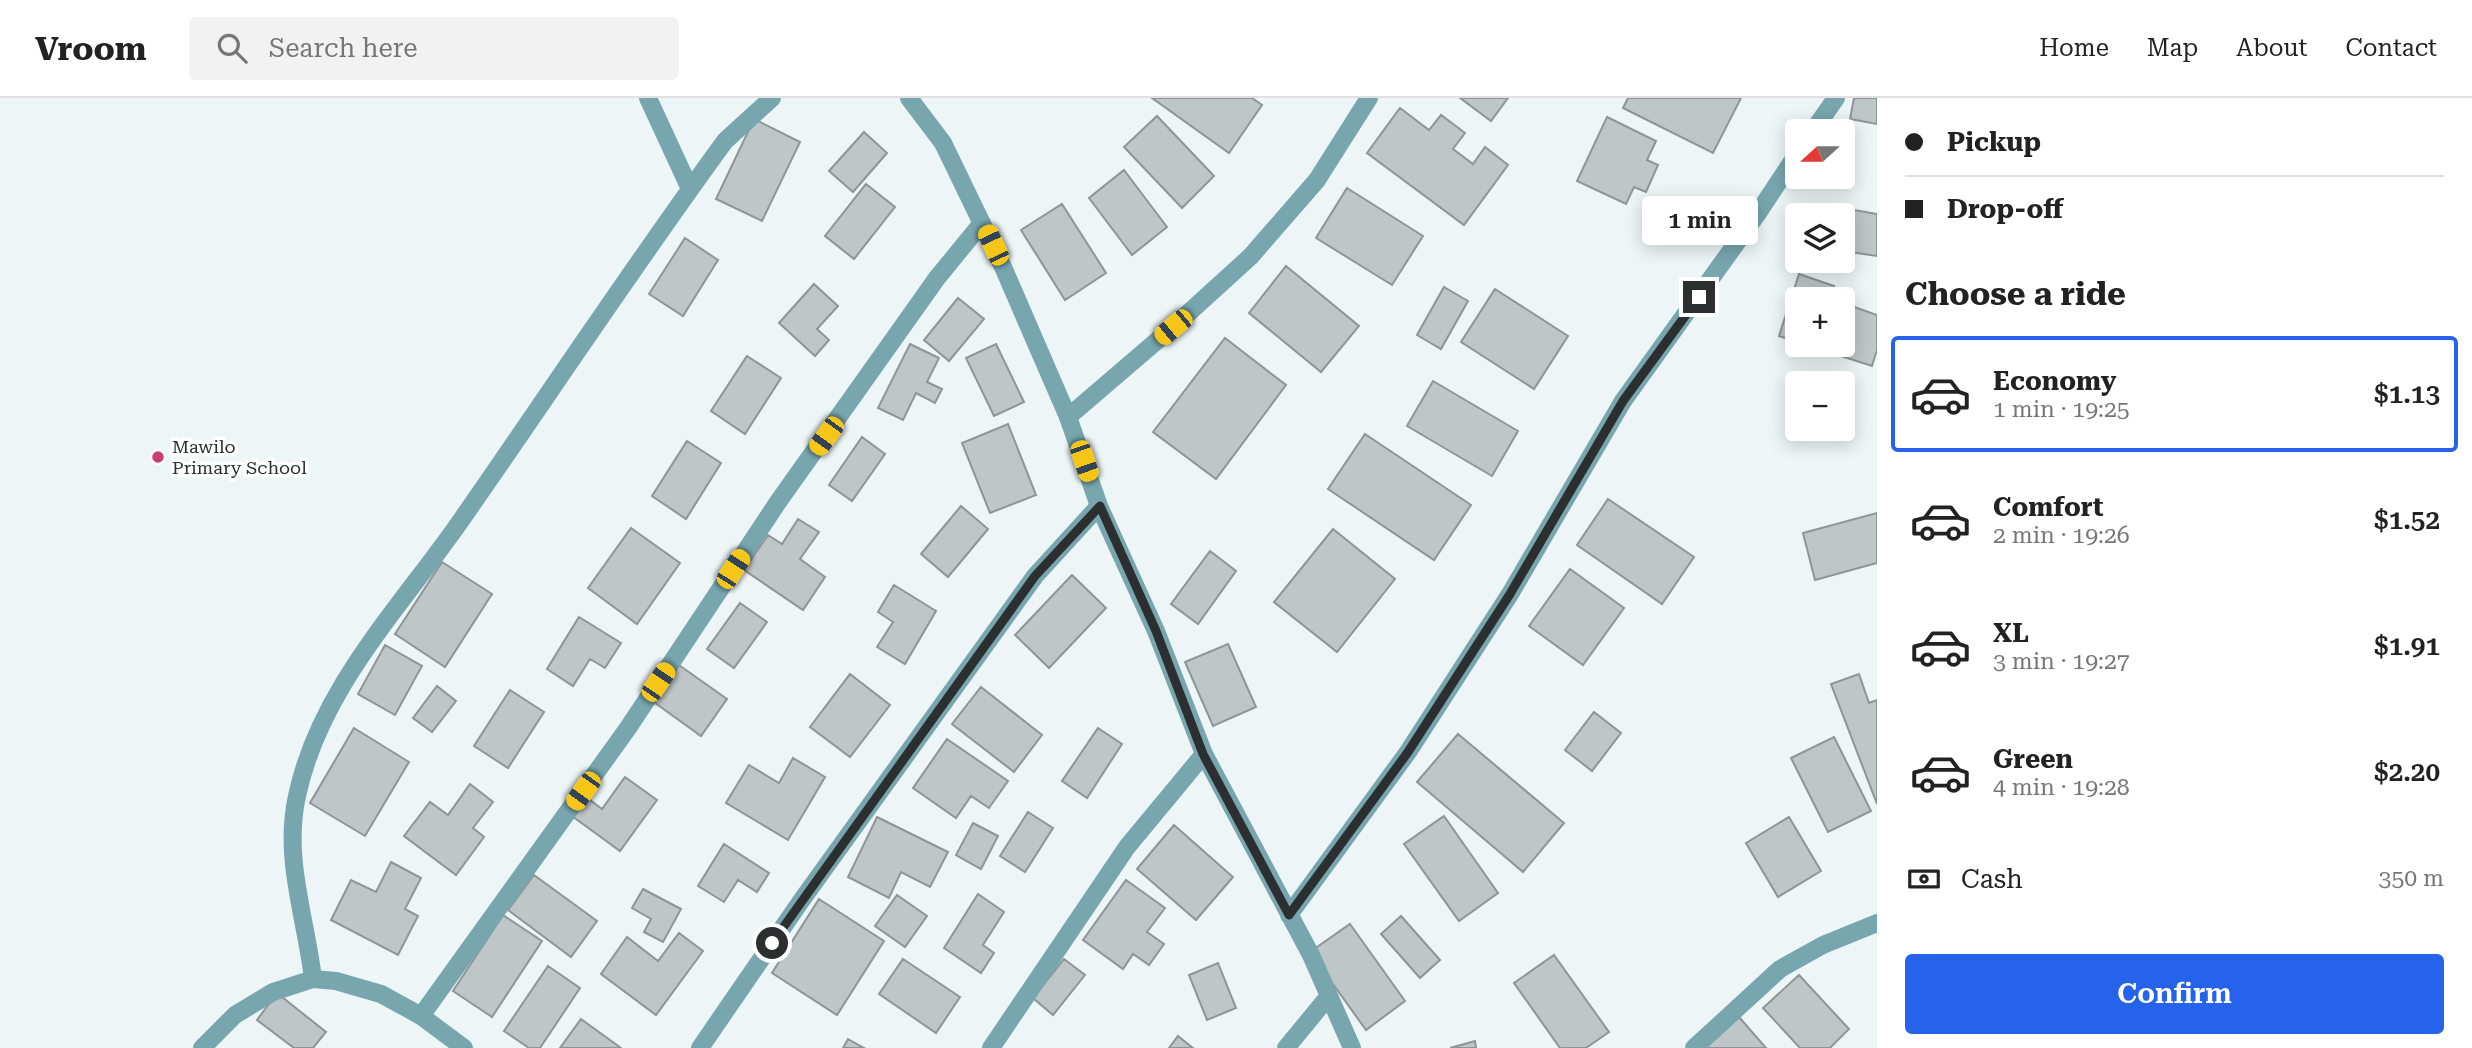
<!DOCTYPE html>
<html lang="en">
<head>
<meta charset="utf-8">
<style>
	:root { --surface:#fff; --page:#f2f2f2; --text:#222; --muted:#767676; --line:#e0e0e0; --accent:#2563eb }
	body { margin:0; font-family:"Roboto Serif",serif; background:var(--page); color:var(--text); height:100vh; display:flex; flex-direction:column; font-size:26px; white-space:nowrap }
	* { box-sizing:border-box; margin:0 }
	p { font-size:23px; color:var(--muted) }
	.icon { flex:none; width:38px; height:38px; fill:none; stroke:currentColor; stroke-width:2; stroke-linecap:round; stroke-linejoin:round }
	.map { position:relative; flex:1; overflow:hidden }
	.sheet { display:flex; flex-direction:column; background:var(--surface); width:595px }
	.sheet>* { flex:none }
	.top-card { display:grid; align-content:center; height:154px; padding:0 28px; background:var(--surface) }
	.needle { width:46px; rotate:249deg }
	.buttons { position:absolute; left:1785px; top:21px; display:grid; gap:14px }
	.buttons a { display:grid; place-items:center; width:70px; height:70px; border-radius:7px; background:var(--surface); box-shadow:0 4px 18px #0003; font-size:35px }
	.end { position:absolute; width:32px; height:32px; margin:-16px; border:9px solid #2c2f30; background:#fff; box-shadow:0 0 0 4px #fff }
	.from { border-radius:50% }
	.bubble { position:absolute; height:49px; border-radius:7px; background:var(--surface); box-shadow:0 4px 18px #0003; font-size:23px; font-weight:600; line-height:49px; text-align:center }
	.car { position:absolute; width:21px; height:42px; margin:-21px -10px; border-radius:9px; box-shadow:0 0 5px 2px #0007; background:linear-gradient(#f5c518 24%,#345 0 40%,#f5c518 0 76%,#345 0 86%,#f5c518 0) }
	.top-card b { display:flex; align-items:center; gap:24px; height:66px; font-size:26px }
	.top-card b+b { border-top:2px solid var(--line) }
	.top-card i { width:18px; height:18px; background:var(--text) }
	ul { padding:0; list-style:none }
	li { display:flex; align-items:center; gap:21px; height:116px; margin:0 14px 10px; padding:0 14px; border:4px solid transparent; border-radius:7px }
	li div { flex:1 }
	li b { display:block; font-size:26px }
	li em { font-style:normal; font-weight:600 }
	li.on { border-color:var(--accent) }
	li>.icon { width:63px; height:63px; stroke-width:1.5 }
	h2 { padding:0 28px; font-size:32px; line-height:84px }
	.pay { display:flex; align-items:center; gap:18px; height:77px; padding:0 28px; font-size:26px }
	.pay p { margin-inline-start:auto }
	.cta { display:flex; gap:14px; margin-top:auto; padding:14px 28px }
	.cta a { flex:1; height:80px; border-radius:7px; background:var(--accent); color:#fff; font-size:28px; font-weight:600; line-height:80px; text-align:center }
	header { display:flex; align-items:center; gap:42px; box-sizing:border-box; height:98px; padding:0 35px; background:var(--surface); border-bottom:2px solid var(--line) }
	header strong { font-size:33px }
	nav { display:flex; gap:38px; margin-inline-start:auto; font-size:24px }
	.search { width:490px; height:63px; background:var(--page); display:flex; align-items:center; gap:18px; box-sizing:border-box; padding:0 24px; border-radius:7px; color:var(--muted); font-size:26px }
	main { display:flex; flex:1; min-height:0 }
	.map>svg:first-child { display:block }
</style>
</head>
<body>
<header>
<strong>Vroom</strong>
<div class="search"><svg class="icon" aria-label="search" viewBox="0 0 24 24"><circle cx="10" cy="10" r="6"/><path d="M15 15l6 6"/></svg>Search here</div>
<nav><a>Home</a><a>Map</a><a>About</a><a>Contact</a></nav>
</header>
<main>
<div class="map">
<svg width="1877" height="950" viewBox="0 0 1877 950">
	<rect width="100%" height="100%" fill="#edf5f7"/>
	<path fill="#bec6c7" stroke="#8e9597" stroke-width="2" d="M1152,0H1252L1262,7L1229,55Z
		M1460,0H1508L1491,23Z
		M1628,0H1741L1713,55L1623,10Z
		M1854,0H1877V26L1850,21Z
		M1400,10L1429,32L1441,17L1465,35L1453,51L1473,66L1485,49L1508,67L1464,127L1367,55Z
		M1157,18L1214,78L1182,110L1124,49Z
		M1607,19L1656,43L1647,62L1658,67L1646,94L1634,89L1626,106L1577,83Z
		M754,21L800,44L762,123L716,101Z
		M864,34L887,55L853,94L829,73Z
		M1124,72L1167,129L1132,157L1089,100Z
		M866,86L895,109L854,161L825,138Z
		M1347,90L1423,138L1392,187L1316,140Z
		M1062,106L1106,175L1065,202L1021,132Z
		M1837,109L1877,116V158L1843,153V117H1836Z
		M685,140L718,162L683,218L649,196Z
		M1286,168L1359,228L1321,274L1249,215Z
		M1799,176L1834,188L1831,201H1797V244L1779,238Z
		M814,186L838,208L817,231L829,242L815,258L779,225Z
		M1444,189L1468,203L1441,251L1417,237Z
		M1495,191L1568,238L1534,291L1461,244Z
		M958,200L984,221L949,263L924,242Z
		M1843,205L1877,217V252L1872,268L1807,247H1843Z
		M1225,240L1286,287L1216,381L1153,334Z
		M910,246L939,260L927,284L942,291L935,305L916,295L903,322L878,310Z
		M996,246L1024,304L994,318L966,260Z
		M747,258L781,280L745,336L711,313Z
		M1433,283L1518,333L1492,378L1407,328Z
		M1008,326L1036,397L990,415L962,345Z
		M1365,336L1471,407L1434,462L1328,391Z
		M862,339L885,356L852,403L829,387Z
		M687,343L721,365L686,421L652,398Z
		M1608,401L1694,459L1662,506L1577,447Z
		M961,408L988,431L948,479L921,456Z
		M1877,415V465L1815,482L1803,435Z
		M798,421L819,434L800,461L825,479L803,512L744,472L768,437L782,446Z
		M631,430L680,465L637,526L588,490Z
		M1333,431L1395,481L1337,554L1274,504Z
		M1210,453L1236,473L1198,526L1171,506Z
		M442,464L492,496L445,569L395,536Z
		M1570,471L1624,510L1583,567L1529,528Z
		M1072,477L1106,510L1049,570L1015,537Z
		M894,487L936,513L905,566L877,549L893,524L878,514Z
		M740,505L767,524L734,570L707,551Z
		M579,519L621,545L605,570L590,561L573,588L547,571Z
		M1228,546L1256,609L1213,628L1185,564Z
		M385,547L422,568L395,617L358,596Z
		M676,565L727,601L701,638L651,602Z
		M850,576L890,607L850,659L810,629Z
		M1859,576L1869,605L1877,602V706L1831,586Z
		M437,588L456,603L432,634L413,620Z
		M981,589L1042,637L1014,674L952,626Z
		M510,592L544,614L508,670L474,648Z
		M1594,614L1621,635L1592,673L1565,652Z
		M354,630L409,664L365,738L310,705Z
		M1098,630L1122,646L1087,700L1062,683Z
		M1458,636L1564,725L1523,774L1417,684Z
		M1834,639L1871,713L1828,734L1791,660Z
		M947,641L1008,683L989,710L971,698L956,720L913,690Z
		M793,660L825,679L788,742L726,705L749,667L779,685Z
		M625,679L657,702L620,753L572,718L586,699L602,711Z
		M470,686L493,704L473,730L484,739L456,777L404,738L430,704L448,717Z
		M1028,714L1053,730L1025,774L1000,758Z
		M1444,718L1498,795L1459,823L1404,746Z
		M877,719L948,754L930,789L901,774L889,800L848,779Z
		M1789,719L1821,773L1778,799L1746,745Z
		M973,725L998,738L981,771L956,757Z
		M1174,727L1233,779L1196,822L1137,771Z
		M724,746L769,775L757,794L738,782L724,804L698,788Z
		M391,764L421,780L405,811L418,818L398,857L331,822L351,782L376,794Z
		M534,777L597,823L571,859L508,812Z
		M1126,782L1165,810L1147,834L1164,846L1149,867L1133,856L1123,871L1083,842Z
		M643,791L681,811L663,844L644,834L651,821L632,810Z
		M978,796L1004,814L983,847L994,855L981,875L944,850Z
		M897,797L927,818L905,849L875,828Z
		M819,801L884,843L837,917L772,875Z
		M503,817L542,843L492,919L453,893Z
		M1401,818L1440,862L1420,880L1381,836Z
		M1350,826L1405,903L1366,932L1310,854Z
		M679,835L703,853L656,917L601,876L627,839L658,863Z
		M1554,857L1609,934L1586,950H1560L1514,885Z
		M903,861L960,899L936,935L879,896Z
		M1064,861L1085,877L1053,917L1033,900Z
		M1218,865L1236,910L1207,922L1189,877Z
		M548,868L580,890L540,950H529L504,933Z
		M1799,877L1849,931L1830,950H1800L1763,910Z
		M277,895L326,934L313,950H294L257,922Z
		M1739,919L1766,950H1705Z
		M581,921L621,950H560Z
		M1178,938L1193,950H1169Z
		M848,941L864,950H843Z
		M1475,943L1476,950H1450Z"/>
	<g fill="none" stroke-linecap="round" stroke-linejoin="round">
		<path stroke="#78a6af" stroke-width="18" d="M648,0L690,91
			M909,0L943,45L1003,169L1068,319L1099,408L1156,533L1204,656L1311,857L1352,950
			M1813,33L1836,0
			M1068,319L1173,229L1251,158L1317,82L1369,0
			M1289,817L1408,654L1510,496L1623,303L1758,115L1797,56
			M313,881C306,820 283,760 297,698C320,589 403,507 464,418C551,293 635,166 725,43L772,0
			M421,918L628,630L778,404L937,180L982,125
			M202,950L235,917L273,894L313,881L336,883L381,896L421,918L464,950
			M700,950L801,803L1035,478L1099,408
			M991,950L1127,749L1204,656
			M1286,950L1328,899
			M1694,950L1780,871L1823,847L1877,825"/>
	</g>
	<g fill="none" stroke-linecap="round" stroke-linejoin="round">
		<path stroke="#2c2f30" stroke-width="9" d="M772,845L1035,478L1100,408L1156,533L1203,656L1289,817L1408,654L1510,496L1623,303L1699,199"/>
	</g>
	<circle fill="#c93e73" stroke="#fff" stroke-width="2.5" cx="158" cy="359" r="7"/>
	<g text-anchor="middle" stroke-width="7" stroke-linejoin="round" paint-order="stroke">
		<g font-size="18" fill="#2c2f30" stroke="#fff" text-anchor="start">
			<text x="172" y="355">Mawilo<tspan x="172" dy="21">Primary School</tspan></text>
		</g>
	</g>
</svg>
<div class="buttons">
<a><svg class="needle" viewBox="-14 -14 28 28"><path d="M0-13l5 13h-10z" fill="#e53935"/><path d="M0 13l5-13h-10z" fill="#767676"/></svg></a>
<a><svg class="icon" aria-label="layers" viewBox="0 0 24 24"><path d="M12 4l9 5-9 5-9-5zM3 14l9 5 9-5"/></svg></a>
<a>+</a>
<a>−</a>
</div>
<i class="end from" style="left:772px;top:845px"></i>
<i class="end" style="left:1699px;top:199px"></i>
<div class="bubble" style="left:1642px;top:98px;width:116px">1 min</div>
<i class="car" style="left:993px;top:147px;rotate:335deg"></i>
<i class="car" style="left:1173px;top:229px;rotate:230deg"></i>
<i class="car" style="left:826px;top:338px;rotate:216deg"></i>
<i class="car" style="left:1084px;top:363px;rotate:161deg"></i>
<i class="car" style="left:733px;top:471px;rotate:33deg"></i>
<i class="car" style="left:658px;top:584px;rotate:34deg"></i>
<i class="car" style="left:583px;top:693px;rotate:216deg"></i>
</div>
<section class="sheet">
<div class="top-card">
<b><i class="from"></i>Pickup</b>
<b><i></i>Drop-off</b>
</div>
<h2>Choose a ride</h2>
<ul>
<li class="on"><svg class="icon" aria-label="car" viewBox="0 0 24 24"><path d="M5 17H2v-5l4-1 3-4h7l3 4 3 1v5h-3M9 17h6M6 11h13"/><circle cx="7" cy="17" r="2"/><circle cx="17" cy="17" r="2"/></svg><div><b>Economy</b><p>1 min · 19:25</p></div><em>$1.13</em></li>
<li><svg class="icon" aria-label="car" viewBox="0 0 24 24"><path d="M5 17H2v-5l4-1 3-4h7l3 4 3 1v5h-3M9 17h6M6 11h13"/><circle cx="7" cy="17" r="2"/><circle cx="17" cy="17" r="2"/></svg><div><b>Comfort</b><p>2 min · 19:26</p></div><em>$1.52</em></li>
<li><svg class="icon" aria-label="car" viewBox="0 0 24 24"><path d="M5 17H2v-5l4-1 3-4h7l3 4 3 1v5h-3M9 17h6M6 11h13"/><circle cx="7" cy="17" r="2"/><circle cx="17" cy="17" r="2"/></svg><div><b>XL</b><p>3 min · 19:27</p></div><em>$1.91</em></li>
<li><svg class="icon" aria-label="car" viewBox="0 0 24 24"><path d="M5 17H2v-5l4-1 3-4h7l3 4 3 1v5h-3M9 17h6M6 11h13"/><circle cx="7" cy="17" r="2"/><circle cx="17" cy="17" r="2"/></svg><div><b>Green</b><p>4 min · 19:28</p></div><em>$2.20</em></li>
</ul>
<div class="pay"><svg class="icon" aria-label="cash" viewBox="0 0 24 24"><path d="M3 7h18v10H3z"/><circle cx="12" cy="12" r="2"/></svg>Cash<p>350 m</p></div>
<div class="cta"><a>Confirm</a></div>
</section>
</main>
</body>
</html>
